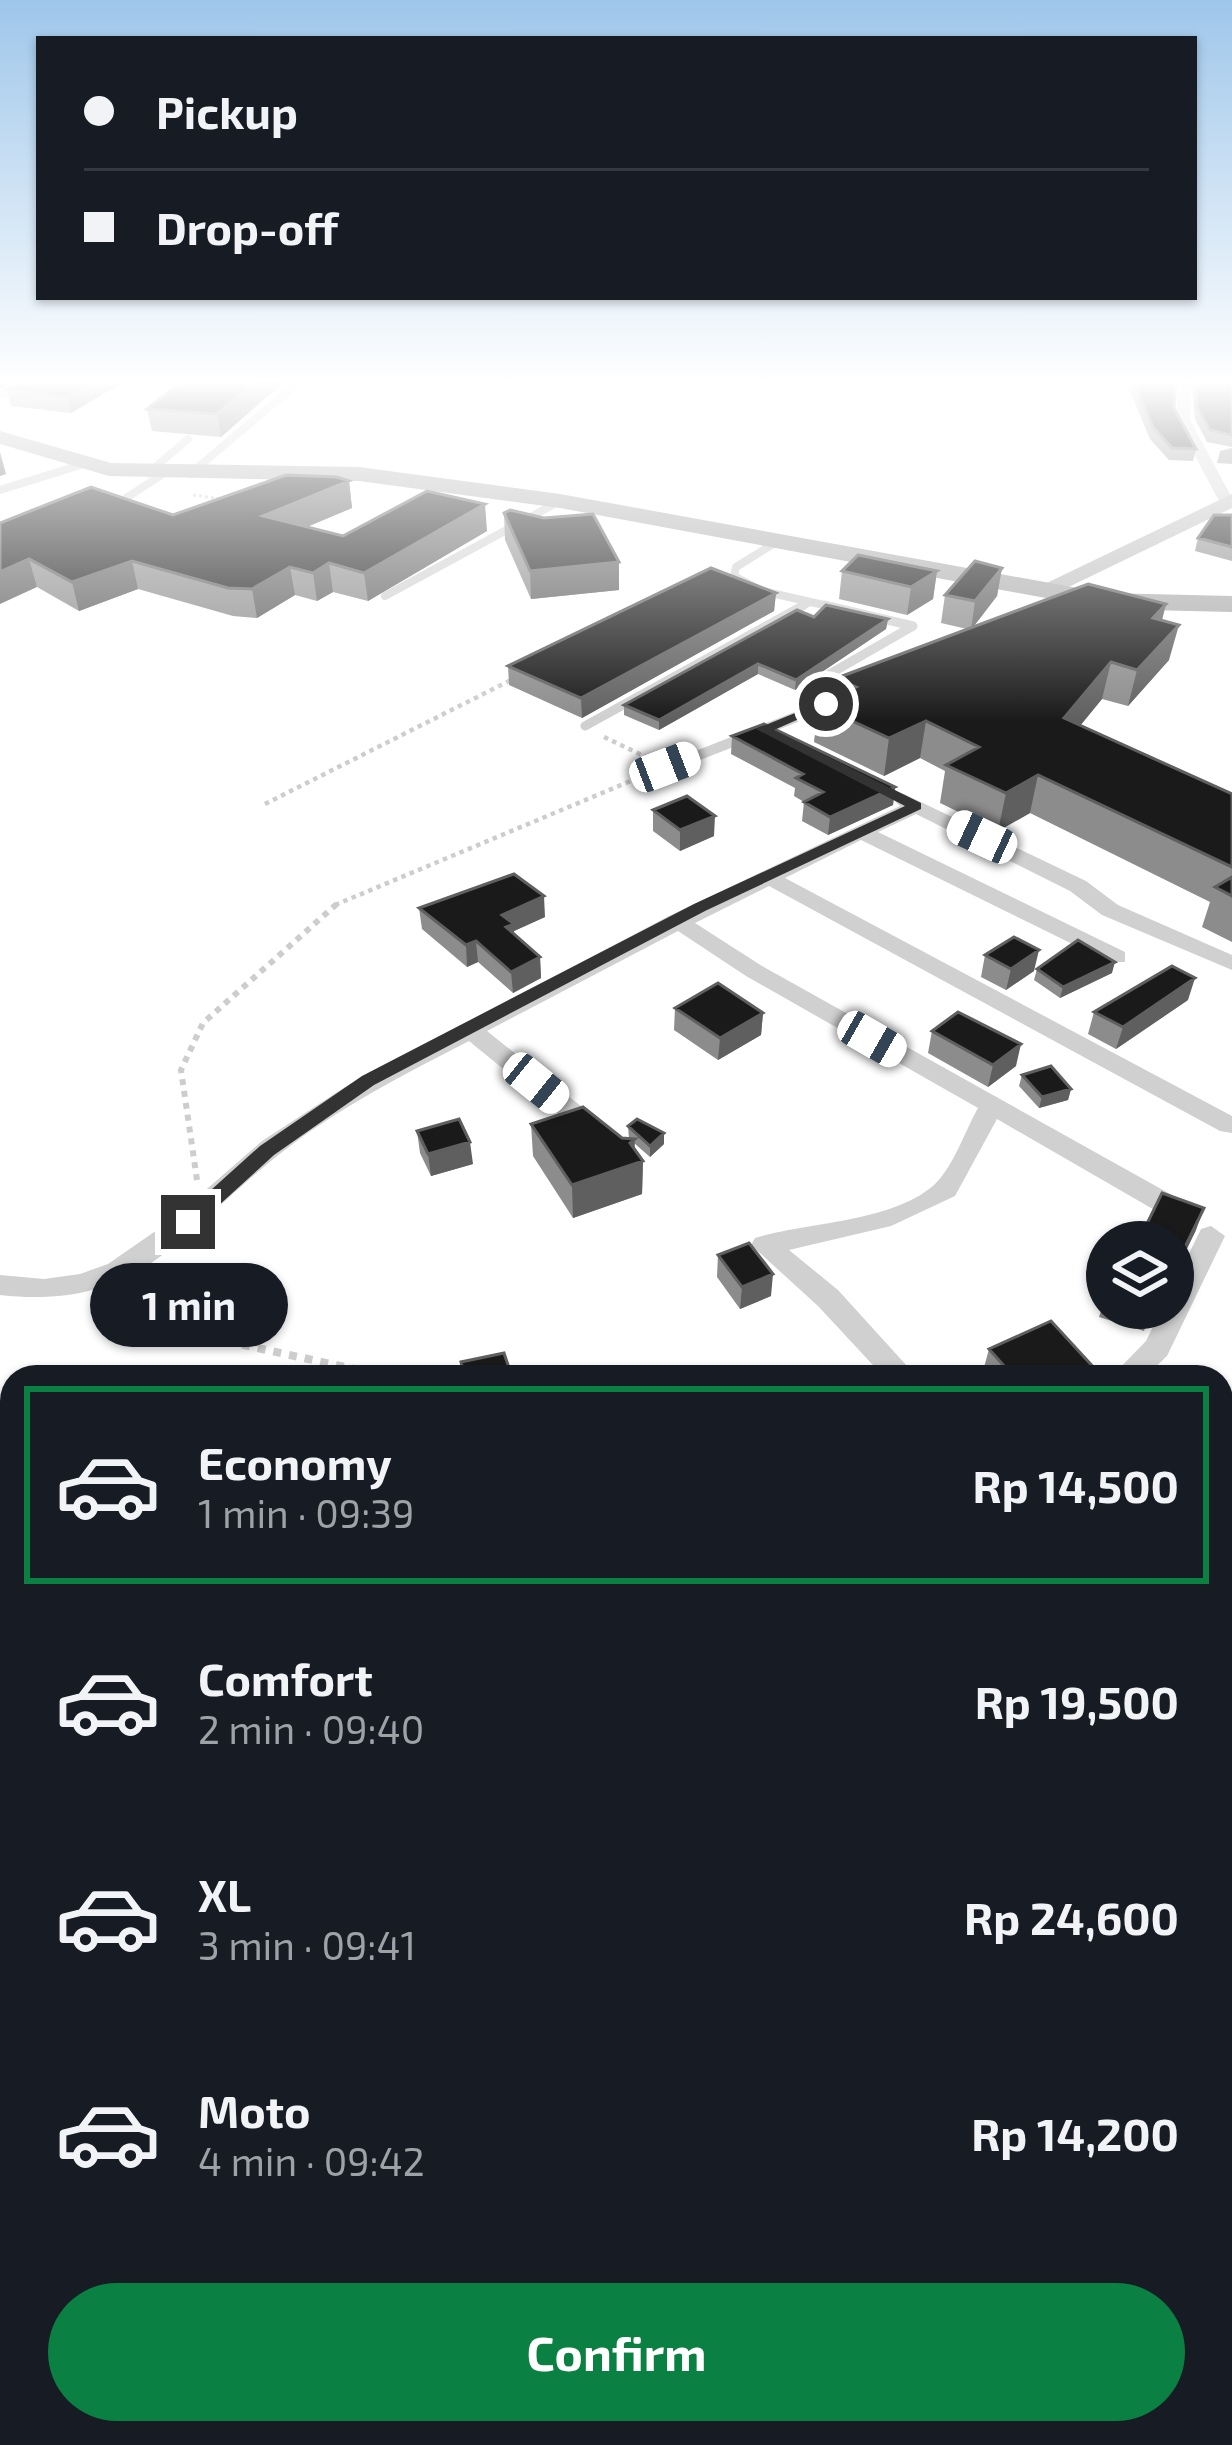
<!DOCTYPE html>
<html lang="en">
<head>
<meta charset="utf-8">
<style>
	:root { --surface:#171b24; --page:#20242c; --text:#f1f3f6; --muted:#9ea1a6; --line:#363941; --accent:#0b8043 }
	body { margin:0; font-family:"Exo 2",sans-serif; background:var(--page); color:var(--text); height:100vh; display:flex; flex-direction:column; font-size:45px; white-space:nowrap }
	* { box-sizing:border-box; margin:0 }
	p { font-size:39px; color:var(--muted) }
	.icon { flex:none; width:66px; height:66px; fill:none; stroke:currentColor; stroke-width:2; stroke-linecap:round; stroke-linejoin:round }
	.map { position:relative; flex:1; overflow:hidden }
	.sheet { position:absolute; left:0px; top:1365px; width:1233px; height:1080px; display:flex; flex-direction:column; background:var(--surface); border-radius:36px 36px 0 0; box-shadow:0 3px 9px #0004 }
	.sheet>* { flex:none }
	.top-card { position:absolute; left:36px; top:36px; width:1161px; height:264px; border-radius:0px; box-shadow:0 3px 9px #0004; display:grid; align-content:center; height:264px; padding:0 48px; background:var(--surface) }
	.buttons { position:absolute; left:1086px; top:1221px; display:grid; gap:24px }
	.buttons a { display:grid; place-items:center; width:108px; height:108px; border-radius:50%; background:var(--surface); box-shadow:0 3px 9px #0004; font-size:60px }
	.end { position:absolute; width:54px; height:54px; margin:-27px; border:15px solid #333; background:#fff; box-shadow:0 0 0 6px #fff }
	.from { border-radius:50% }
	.bubble { position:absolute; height:84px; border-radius:42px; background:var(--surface); box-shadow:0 3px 9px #0004; font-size:39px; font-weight:700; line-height:84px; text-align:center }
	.car { position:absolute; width:36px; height:72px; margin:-36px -18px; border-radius:15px; box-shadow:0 0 9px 3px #0007; background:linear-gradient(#fff 24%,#345 0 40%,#fff 0 76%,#345 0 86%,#fff 0) }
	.top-card b { display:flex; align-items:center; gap:42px; height:114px; font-size:45px }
	.top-card b+b { border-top:3px solid var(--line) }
	.top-card i { width:30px; height:30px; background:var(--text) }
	ul { padding:21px 0 0; list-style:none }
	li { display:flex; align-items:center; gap:36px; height:198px; margin:0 24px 18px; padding:0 24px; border:6px solid transparent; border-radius:0px }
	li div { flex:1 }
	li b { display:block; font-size:45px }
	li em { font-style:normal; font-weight:700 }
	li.current { border-color:var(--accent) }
	li>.icon { width:108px; height:108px; stroke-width:1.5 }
	.primary-button { display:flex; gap:24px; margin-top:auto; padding:24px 48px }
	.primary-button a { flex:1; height:138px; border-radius:72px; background:var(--accent); color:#fff; font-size:48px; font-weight:700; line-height:138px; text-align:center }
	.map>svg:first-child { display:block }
</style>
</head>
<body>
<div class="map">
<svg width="1232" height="2445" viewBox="0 0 1232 2445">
	<rect width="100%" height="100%" fill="#fff"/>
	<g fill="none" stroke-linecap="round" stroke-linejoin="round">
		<path stroke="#cdcdcd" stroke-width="3" stroke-dasharray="3 3" stroke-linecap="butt" d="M193,495L221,499"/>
		<path stroke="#cdcdcd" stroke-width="4.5" stroke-dasharray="4.5 4.5" stroke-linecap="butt" d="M604,737L646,757
			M265,804L513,679
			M335,905L645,775"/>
		<path stroke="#cdcdcd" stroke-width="6" stroke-dasharray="6 6" stroke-linecap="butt" d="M197,1180L181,1070L203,1023L339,902"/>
		<path stroke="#cdcdcd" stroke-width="8" stroke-dasharray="8 8" stroke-linecap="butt" d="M106,1299L193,1334L391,1377
			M1221,1537L1232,1550"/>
		<path stroke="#d0d0d0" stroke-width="8" d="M0,395L32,379
			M148,473L188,439
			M190,474L292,388
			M0,490L87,463
			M112,507L163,474
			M778,541L736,567L734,576L762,591L837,608
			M385,596L560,501
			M798,608L808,603"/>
		<path stroke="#d0d0d0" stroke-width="9" d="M813,694L826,676L913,626L824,605
			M585,726L804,605"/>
		<path fill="#d0d0d0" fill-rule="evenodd" d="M1179,379H1191L1190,420L1232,498V506L1220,503L1176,420Z
			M848,691L857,696L854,700L672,771L655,767Z
			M904,794L1086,881L1118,905L1232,955V970L1102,915L1070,891L916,814L878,832L1125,952V962H1109L861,840L785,878L1232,1116V1133L1220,1131L769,886L695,923L762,966L1197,1209L1200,1216L1197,1223H1177L997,1119L955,1196L891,1226L789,1250L838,1290L917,1377H884L818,1306L751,1245L755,1238C807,1222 896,1222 936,1183C954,1165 965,1131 978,1108L746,976L678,931L487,1031L607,1127L611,1133L607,1139H589L469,1041C405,1074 338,1108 281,1153C181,1231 143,1311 0,1295V1275L44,1279L80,1274L108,1264L170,1221L262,1141L345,1087L669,916L900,806L894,800Z
			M1211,1226L1225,1236L1167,1356L1145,1377H1111L1146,1341L1162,1308H1173V1286L1201,1229Z"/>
		<path fill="#bdbdbd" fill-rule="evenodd" d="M1232,494V508L1050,596L1030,591Z"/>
		<path fill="#ababab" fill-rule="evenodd" d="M0,431L111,463L359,467L560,494L1105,593L1232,596V612L1105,609L560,508L359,481L109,476L0,444Z"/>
	</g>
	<path fill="#8c8c8c" d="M0,379H129L71,413L11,406L7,389L10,388L9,384Z
		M185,379H287L221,437L152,431L147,409Z
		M1125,379H1176L1174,408L1196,449L1193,461L1169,460L1150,439Z
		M1191,379H1232V447L1207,442L1195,419Z
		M1232,448V464L1217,463L1220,451Z
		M349,481L352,508L307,527L343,536L487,531L368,601L333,592L317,601L295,595L257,618L233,616L138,589L79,611L37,587L0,523L173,515Z
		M504,513L619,590L531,599L505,540Z
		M1232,515V561L1195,551L1198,538Z
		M1002,568L997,596L973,627L1166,604L1162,620L1169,660L1128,706L1102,699L1080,726L1232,794V942L1202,927L1210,902L1030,813L998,831L940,803L945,771L920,758L884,776L814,742L818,705L834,697L837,678L967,629L941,623L945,595Z
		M842,571H937L933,599L907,615L839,599Z
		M776,593L774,611L582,718L509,685L508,666Z
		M814,617L888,619L886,629L795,690L758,674L659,730L624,715V705Z
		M732,736L895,787L893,805L828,835L802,821L804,802L794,796L795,788L731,754Z
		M653,810L714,836L680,851L653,831Z
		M419,908L545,917L514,931V934L540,957L541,978L513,993L478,962L467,967L422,929Z
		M985,955L1034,971L1006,990L981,977Z
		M1037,969L1112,973L1060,998L1034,980Z
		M1188,1000L1116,1049L1088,1034L1094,1012Z
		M675,1008L763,1013L761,1035L718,1060L674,1030Z
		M932,1031L1016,1066L988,1087L928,1053Z
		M1022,1075L1071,1089L1068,1100L1039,1108L1019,1086Z
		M531,1124L629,1139L628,1126L664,1144L650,1157L634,1143V1150L643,1161L642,1194L573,1218L533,1156Z
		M417,1131L473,1164L431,1176L420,1153Z
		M1196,1230L1176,1271L1173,1270V1242Z
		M718,1255L771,1296L740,1309L717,1277Z
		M1107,1293V1308H1152L1144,1331L1099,1317Z
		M989,1349L1093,1377H988L983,1371Z
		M1232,1586V1679L1221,1672V1600Z"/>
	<path fill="#5f5f5f" d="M0,379H17L8,382L9,384L0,390Z
		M97,379H129L71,413L67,397Z
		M258,379H287L221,437L217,414Z
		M0,452L6,474L0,476Z
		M349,481L352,508L268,543L263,516Z
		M485,504L487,531L368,601L364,573Z
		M29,559L37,587L0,604V572Z
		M132,561L138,589L79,611L72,582Z
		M619,562V590L531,599L530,571Z
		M329,563L333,592L317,601L313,573Z
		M290,567L295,595L257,618L252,589Z
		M1002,568L997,596L971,630L975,601Z
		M937,571L933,599L907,615L911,587Z
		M776,593L774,611L582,718L581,698Z
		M1166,604L1157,639L1153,618Z
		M888,619L886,629L795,690L796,680Z
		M1179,625L1169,660L1128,706L1137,670Z
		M1111,662L1102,699L1055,756L1064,718Z
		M758,664V674L659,730V720Z
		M926,721L920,758L884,776L889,738Z
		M1038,775L1030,813L998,831L1006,793Z
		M895,787L893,805L828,835L830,817Z
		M715,816L714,836L680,851V830Z
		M544,896L545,917L514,931L515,945L502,915Z
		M476,941L478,962L467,967L466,945Z
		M1039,950L1034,971L1006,990L1011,969Z
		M540,957L541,978L513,993L511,972Z
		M1115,962L1112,973L1060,998L1063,987Z
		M1195,978L1188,1000L1116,1049L1123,1027Z
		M763,1013L761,1035L718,1060L720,1038Z
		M1021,1044L1016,1066L988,1087L993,1065Z
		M1071,1089L1068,1100L1039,1108L1042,1097Z
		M664,1133V1144L650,1157V1146Z
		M635,1139L634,1164L643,1161L642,1194L573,1218L572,1185Z
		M470,1142L473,1164L431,1176L428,1154Z
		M1204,1208L1196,1230L1176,1271L1184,1249Z
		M773,1274L771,1296L740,1309L742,1287Z"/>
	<path fill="#1a1a1a" stroke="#5f5f5f" stroke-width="3" d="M14,379H97L67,397L7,389L18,383L8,382Z
		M185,379H258L217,414L147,409Z
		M1132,379H1176L1174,408L1196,449L1172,448L1153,427Z
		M1195,379H1232V435L1210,430L1197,407Z
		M286,475L337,477L349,481L263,516L343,536L427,491L485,504L364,573L329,563L313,573L290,567L252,589L228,588L132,561L72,582L29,559L0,572V523L91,487L173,515Z
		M510,510L544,518L593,514L619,562L530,571L504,513Z
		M1214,515H1232V547L1198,538Z
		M858,555L937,571L911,587L842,571Z
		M975,561L1002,568L975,601L945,595Z
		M711,568L776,593L581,698L508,666Z
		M1088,584L1166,604L1153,618L1179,625L1137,670L1111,662L1064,718L1232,794V867L1038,775L1006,793L946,765L979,747L926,721L889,738L818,705L856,687L837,678Z
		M826,605L888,619L796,680L758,664L659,720L624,705L797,610L814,617Z
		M764,724L895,787L830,817L804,802L823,792L796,778L803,774L732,736Z
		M687,796L715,816L680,830L653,810Z
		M514,874L544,896L502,915L514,924L506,927L540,957L511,972L476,941L466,945L419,908Z
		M1232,877V896L1215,887Z
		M1014,937L1039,950L1011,969L985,955Z
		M1078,940L1115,962L1063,987L1037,969Z
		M1172,966L1195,978L1123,1027L1094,1012Z
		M718,983L763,1013L720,1038L675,1008Z
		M958,1012L1021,1044L993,1065L932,1031Z
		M1051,1066L1071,1089L1042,1097L1022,1075Z
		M583,1107L622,1138L635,1139L630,1143L643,1161L572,1185L531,1124Z
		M459,1119L470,1142L428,1154L417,1131Z
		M637,1119L664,1133L650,1146L628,1126Z
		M1162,1193L1204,1208L1184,1249L1173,1245V1242H1138Z
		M749,1243L773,1274L742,1287L718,1255Z
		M1051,1321L1096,1370L1080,1377H1014L989,1349Z
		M504,1353L512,1377H465L461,1362Z
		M1232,1586V1651L1221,1644V1600Z"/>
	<linearGradient id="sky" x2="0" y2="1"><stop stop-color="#9ec6ea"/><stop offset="0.53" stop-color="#fff"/><stop offset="1" stop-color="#fff" stop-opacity="0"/></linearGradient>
	<rect width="1232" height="721" fill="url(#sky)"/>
	<path fill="#333" d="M822,702L833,704L774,730L921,803V809L705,911L374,1085L274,1155L195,1227H181V1217L260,1146L362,1076L694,904L905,806L756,729Z"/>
</svg>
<div class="buttons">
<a><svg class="icon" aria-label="layers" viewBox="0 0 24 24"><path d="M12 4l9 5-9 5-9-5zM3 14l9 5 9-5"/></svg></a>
</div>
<i class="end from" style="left:826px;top:704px"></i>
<i class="end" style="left:188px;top:1222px"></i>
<div class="bubble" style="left:90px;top:1263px;width:198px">1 min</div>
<i class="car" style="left:665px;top:767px;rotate:69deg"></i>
<i class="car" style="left:982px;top:837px;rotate:295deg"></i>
<i class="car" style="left:872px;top:1039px;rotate:120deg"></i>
<i class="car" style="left:536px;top:1083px;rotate:129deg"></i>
<div class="top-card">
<b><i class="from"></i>Pickup</b>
<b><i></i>Drop-off</b>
</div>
<section class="sheet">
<ul>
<li class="current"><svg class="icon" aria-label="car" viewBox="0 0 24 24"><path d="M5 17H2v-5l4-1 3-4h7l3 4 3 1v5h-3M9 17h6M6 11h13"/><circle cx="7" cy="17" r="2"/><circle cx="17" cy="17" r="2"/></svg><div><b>Economy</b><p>1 min · 09:39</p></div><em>Rp 14,500</em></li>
<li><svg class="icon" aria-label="car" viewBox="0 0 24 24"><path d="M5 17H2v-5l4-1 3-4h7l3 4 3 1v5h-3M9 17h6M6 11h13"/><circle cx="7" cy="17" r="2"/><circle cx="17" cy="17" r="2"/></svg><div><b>Comfort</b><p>2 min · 09:40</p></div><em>Rp 19,500</em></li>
<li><svg class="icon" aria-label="car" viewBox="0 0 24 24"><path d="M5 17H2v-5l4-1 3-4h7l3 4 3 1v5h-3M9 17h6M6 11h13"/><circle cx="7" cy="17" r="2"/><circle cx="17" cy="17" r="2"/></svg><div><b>XL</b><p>3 min · 09:41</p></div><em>Rp 24,600</em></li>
<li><svg class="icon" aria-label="car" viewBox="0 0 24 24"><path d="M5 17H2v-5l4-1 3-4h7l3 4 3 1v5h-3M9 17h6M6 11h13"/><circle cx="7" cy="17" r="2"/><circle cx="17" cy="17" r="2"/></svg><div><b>Moto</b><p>4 min · 09:42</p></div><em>Rp 14,200</em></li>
</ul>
<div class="primary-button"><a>Confirm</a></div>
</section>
</div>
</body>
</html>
